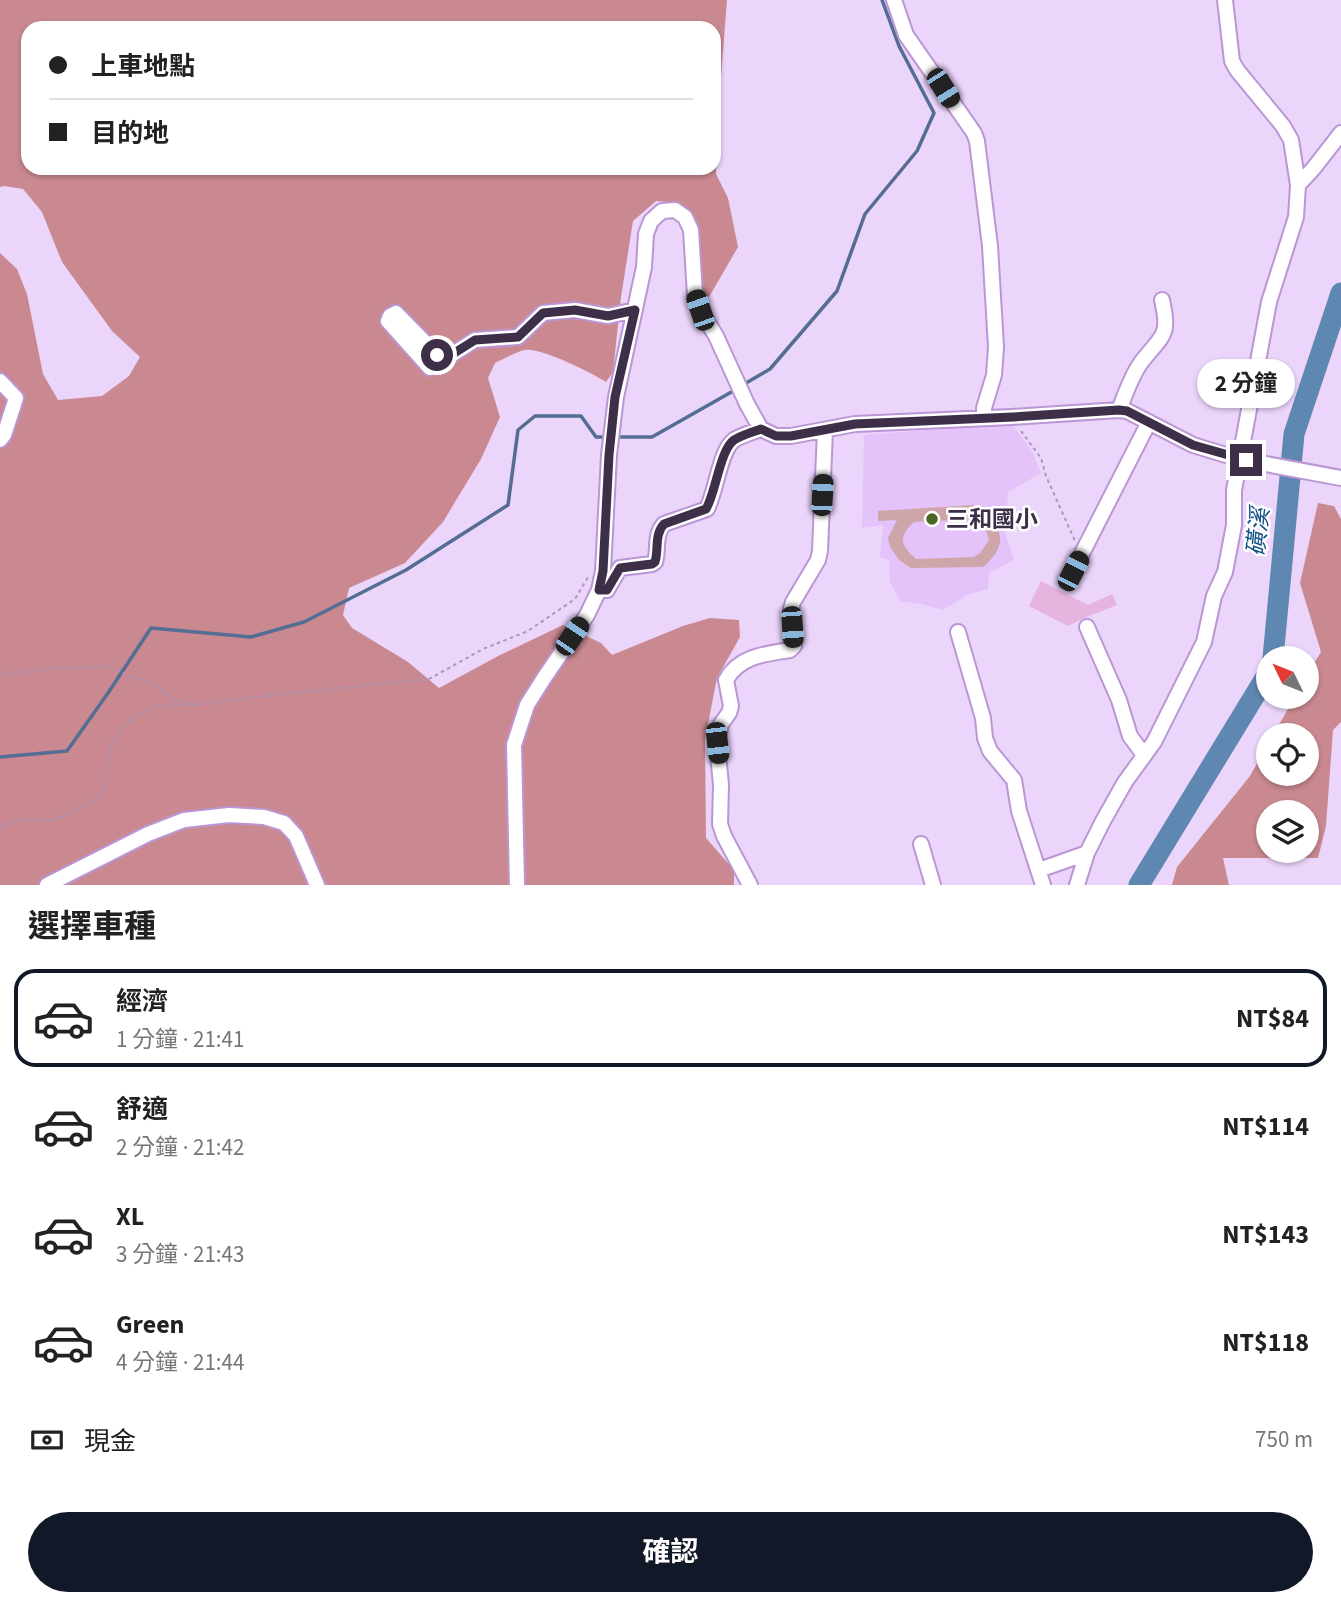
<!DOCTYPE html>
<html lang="zh-TW">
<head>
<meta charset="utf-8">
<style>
	:root { --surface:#fff; --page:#f2f2f2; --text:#222; --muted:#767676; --line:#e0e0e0; --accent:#111827 }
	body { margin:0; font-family:"Source Sans 3","Noto Sans TC",sans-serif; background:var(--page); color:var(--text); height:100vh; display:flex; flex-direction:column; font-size:26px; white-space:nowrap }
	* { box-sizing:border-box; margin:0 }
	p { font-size:23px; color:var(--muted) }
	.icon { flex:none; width:38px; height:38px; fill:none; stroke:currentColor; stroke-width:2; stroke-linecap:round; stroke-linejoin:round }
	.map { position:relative; height:885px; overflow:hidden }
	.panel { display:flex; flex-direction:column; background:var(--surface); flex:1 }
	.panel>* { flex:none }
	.top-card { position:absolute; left:21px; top:21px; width:700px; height:154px; border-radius:21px; box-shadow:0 2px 5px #0004; display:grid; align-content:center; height:154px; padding:0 28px; background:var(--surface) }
	.needle { width:46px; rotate:313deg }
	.controls { position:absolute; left:1256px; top:646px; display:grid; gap:14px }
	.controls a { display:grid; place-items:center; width:63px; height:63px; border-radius:50%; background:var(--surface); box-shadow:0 2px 5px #0004; font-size:35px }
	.end { position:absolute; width:32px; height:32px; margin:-16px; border:9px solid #3e2f49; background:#fff; box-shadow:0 0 0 4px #fff }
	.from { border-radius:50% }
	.bubble { position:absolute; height:49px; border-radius:24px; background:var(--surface); box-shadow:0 2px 5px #0004; font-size:23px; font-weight:700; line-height:49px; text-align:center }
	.car { position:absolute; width:21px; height:42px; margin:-21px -10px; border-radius:9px; box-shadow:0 0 5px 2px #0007; background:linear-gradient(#222 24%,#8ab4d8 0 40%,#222 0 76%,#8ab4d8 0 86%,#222 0) }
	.top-card b { display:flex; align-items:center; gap:24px; height:66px; font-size:26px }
	.top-card b+b { border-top:2px solid var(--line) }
	.top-card i { width:18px; height:18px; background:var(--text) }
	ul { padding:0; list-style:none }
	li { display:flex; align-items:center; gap:21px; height:98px; margin:0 14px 10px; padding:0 14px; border:4px solid transparent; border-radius:21px }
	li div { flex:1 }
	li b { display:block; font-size:26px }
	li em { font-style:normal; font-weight:700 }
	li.current { border-color:var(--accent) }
	li>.icon { width:63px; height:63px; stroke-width:1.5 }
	h2 { padding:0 28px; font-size:32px; line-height:84px }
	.pay { display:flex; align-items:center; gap:18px; height:77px; padding:0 28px; font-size:26px }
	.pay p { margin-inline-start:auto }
	.action { display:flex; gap:14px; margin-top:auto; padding:14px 28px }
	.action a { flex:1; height:80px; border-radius:42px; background:var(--accent); color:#fff; font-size:28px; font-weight:700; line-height:80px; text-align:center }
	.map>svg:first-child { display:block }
</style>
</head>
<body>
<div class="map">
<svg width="1341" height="885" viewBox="0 0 1341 885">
	<rect width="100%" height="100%" fill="#ebd5fb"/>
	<path fill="#e4c3fb" d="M1011,423L1032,451L1041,473L1008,492L1007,507L999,514L1014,560L989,573L988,589L967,595L943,610L922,604L900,601L890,582L889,560L880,557L883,525L862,528L864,435Z"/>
	<path fill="#cea5a9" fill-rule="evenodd" d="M973,505C1000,525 1013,541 983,567L911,568L899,560L890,547L888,538L897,520L878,521V511ZM976,519L984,524L989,540L980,553L974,557L916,559C900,545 898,537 914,522Z"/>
	<path fill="#ca8991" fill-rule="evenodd" d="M0,0H727L720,90L716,174L728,198L738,247L709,297L701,295L691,213L679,203L656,201L633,221L621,297L613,372L606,382C592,373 540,347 525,350C515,352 504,359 495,363L488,378L500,417L481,459L443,522L405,563L349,588L343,615L352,628L408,662L439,688L500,655L563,625L601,643L612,655L683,626L710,618L739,620L740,637L717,678L705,739L706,838L734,870V885H0V253L17,269L27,294L43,374L58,400L102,396L129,376L140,357L112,331L62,262L42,212L23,189L4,186L0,187ZM28,28H714V168H28Z
		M1318,503L1334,506L1341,519V722L1333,730L1326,826L1318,858H1223L1229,885H1172L1177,867L1250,776L1269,742V774H1307V735H1273L1295,697L1307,696V675L1321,652L1300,583ZM1269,812H1307V850H1269Z"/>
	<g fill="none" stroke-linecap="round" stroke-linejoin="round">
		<path stroke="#546d92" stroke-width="3.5" d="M741,386L770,369L837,291L865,214L917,151L934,113L899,46L882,0
			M615,437H652L735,390
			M0,757L67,751L108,693L151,628L251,637L304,622L406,570L508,505L518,430L535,416H581L596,437H607"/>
		<path stroke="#5e87b2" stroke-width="21" d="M1273,658L1294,434L1341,293
			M1139,885L1269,672"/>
	</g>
	<path fill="#e6b4df" d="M1041,581L1088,605L1112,594L1117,605L1084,618L1068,626L1029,606Z"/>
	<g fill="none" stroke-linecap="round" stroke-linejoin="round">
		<defs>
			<path id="minor" d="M894,0L906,35L974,133L977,141L990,246L996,347L994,375L984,408V418
				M1298,185L1313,169L1341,133
				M430,368L388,321L390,316L396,313L437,355L448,357L475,340L518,337L543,313L575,310L608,316L635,310
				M0,381L16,398L4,435L0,440
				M1119,410C1125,395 1131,377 1140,364C1161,335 1171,339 1162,300
				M1073,571L1149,422
				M599,590H607L620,568L652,564L655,562C659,549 654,535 664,524L707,509C716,492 720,450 734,440C742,435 753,432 761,429
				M1087,627L1119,700L1130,736L1144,755
				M958,632L983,718L985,738L990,751L1014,780L1019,811L1043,885
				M921,844L933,885
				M1039,870L1087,853L1103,821L1125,782L1154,742L1204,642L1214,596L1225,572L1234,525V490L1269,302L1296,217L1298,185L1291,140L1283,126L1237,70L1232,61L1225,0
				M47,885L148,834L184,820L229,815L264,817L284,823L296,836L317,885
				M517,885L514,745L527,705L544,678L587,615L599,590L603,571L609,455L616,397L644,267L646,234L651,221L662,211L675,210L685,217L691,230L695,295L700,310L716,336L747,404L761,429L776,436H791L855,424L1012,417L1119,410L1127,411L1193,445L1239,459L1341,478
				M750,885L724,836L720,824L721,785L717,743L721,724L729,713L731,706L726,680C739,656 765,654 790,650L794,646L791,609L793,602L818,560L820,551L825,430
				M1077,885L1087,853"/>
		</defs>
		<use href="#minor" stroke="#bb96d4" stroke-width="18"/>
		<path stroke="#ab97b9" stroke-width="2" stroke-dasharray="3.5 3.5" stroke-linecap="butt" d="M1021,431L1041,458L1046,476L1075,541
			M0,671L5,675L45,669L106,666L158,687L174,699L194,705L274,695L429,679L483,649L528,631L575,599L588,577
			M0,828L2,825L25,819L56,820L96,798L104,791L111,745L133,717L157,706L189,705"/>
		<use href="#minor" stroke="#fff" stroke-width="14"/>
	</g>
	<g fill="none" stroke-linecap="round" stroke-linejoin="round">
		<path stroke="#3e2f49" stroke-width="9" d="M437,355L448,357L475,340L518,337L543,313L575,310L608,316L635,310L615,397L609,455L603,571L599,590H607L620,568L652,564L655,562C659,549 654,535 664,524L706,509C716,492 720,450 734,440C742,435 753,432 761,429L776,436H791L855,424L1013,417L1119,410L1127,411L1193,445L1246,460"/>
	</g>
	<circle fill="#476921" stroke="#fff" stroke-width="2.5" cx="932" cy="519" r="7"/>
	<g text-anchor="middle" stroke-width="5" stroke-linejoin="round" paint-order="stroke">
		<g font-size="23" font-weight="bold" fill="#3e2f49" stroke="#fff" text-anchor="start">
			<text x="946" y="527">三和國小</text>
		</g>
		<g font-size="24" font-style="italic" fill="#114f87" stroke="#fff">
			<text transform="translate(1258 532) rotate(-84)" y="8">磺溪</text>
		</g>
	</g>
</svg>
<div class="controls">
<a><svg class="needle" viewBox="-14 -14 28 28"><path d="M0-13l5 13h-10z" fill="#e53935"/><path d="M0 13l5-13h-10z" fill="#767676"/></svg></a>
<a><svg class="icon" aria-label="locate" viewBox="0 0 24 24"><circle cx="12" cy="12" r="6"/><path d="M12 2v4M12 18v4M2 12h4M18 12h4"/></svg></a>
<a><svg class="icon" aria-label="layers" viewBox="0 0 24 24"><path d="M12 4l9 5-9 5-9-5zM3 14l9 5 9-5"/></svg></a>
</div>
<i class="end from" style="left:437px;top:355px"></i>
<i class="end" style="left:1246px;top:460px"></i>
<div class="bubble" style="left:1197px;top:359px;width:98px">2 分鐘</div>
<i class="car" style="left:943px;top:88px;rotate:148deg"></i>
<i class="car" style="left:700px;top:310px;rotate:341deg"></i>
<i class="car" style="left:822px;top:495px;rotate:3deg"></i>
<i class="car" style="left:1073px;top:571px;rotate:27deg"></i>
<i class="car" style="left:792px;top:627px;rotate:176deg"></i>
<i class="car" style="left:572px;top:636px;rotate:34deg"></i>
<i class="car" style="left:717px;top:743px;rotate:174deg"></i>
<div class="top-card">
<b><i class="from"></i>上車地點</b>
<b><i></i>目的地</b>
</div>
</div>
<section class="panel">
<h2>選擇車種</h2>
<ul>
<li class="current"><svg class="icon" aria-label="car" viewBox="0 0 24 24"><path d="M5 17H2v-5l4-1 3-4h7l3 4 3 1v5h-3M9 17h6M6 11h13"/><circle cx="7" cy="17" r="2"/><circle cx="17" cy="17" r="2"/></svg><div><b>經濟</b><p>1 分鐘 · 21:41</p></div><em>NT$84</em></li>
<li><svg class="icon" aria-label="car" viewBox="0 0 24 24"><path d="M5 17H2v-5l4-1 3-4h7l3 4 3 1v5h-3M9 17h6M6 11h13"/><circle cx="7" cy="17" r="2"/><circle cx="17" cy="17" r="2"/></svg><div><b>舒適</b><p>2 分鐘 · 21:42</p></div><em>NT$114</em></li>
<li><svg class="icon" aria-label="car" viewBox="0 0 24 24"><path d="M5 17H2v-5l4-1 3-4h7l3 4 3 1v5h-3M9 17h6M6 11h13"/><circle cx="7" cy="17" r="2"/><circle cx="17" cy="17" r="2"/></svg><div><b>XL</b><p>3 分鐘 · 21:43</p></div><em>NT$143</em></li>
<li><svg class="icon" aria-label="car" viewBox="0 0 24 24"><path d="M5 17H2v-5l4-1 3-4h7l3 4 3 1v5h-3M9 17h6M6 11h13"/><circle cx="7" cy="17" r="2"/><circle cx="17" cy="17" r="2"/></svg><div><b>Green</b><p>4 分鐘 · 21:44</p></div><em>NT$118</em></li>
</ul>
<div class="pay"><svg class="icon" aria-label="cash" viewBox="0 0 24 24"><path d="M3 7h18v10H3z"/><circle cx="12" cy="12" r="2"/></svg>現金<p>750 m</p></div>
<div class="action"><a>確認</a></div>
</section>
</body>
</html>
